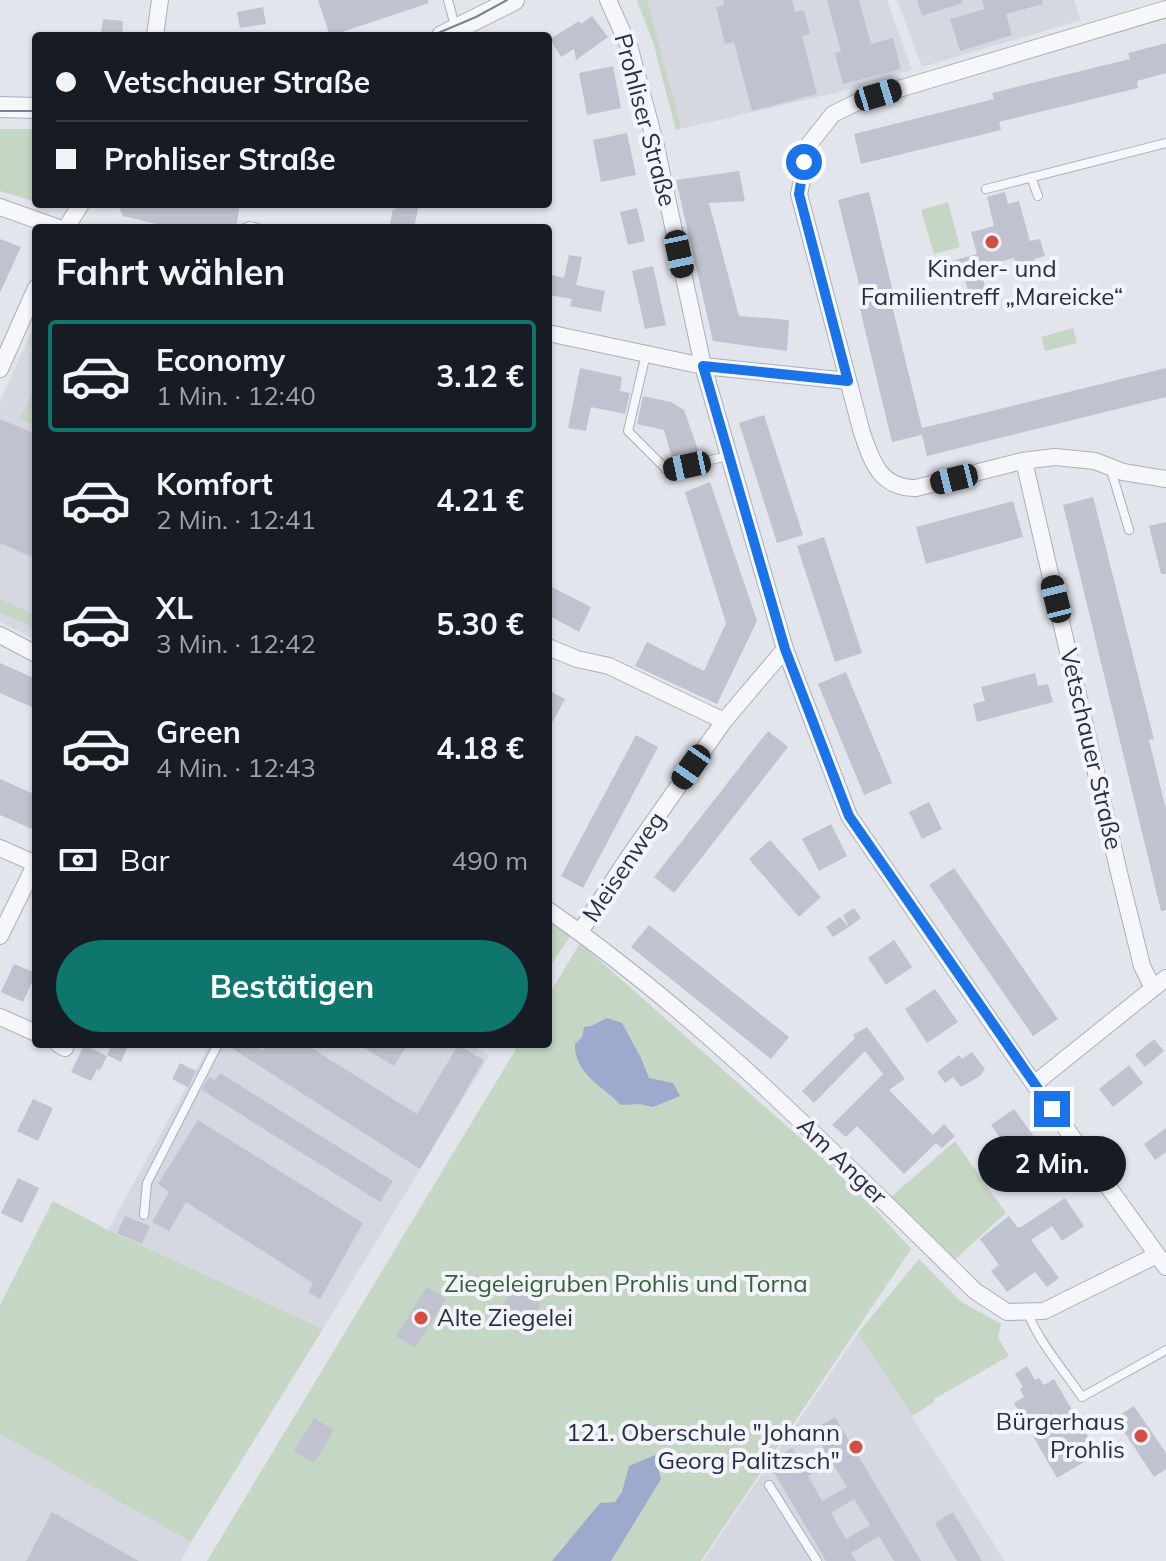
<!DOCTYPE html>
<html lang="de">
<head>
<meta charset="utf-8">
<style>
	:root { --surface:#171b24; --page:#242831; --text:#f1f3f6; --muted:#9ea1a6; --line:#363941; --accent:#0f766e }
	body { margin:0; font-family:Mulish,sans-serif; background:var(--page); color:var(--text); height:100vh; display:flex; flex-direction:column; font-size:30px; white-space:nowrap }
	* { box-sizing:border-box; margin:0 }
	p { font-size:26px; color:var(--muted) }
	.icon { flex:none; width:44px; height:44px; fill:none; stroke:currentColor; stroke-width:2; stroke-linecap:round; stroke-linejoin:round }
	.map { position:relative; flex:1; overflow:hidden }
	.details { position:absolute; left:32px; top:224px; width:520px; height:824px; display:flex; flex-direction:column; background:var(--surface); border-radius:8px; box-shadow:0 2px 6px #0004 }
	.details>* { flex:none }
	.top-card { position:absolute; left:32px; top:32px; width:520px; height:176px; border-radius:8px; box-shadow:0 2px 6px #0004; display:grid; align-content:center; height:176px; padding:0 24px; background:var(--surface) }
	.end { position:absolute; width:36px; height:36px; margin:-18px; border:10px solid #1a73e8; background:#fff; box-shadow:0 0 0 4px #fff }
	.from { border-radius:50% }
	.bubble { position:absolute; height:56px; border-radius:28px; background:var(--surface); box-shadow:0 2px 6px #0004; font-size:26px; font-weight:700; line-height:56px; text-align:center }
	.car { position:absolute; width:24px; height:48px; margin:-24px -12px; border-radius:10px; box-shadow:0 0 6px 2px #0007; background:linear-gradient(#222 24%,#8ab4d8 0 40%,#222 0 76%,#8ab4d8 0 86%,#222 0) }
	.top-card b { display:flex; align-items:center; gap:28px; height:76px; font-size:30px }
	.top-card b+b { border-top:2px solid var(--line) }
	.top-card i { width:20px; height:20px; background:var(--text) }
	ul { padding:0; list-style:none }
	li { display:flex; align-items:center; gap:24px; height:112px; margin:0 16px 12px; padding:0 8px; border:4px solid transparent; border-radius:8px }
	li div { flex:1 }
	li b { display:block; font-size:30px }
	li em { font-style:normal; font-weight:700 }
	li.active { border-color:var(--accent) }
	li>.icon { width:72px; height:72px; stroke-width:1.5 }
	h2 { padding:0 24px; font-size:36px; line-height:96px }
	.pay { display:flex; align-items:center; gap:20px; height:88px; padding:0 24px; font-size:30px }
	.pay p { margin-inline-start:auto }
	.cta { display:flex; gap:16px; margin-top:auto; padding:16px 24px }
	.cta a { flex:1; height:92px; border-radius:48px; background:var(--accent); color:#fff; font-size:32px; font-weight:700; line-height:92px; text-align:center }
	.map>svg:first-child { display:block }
</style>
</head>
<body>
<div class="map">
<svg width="1166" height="1561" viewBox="0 0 1166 1561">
	<rect width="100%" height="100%" fill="#e3e5ec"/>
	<path fill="#d5d7e1" d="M637,0H887L912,70L839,92L676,130L653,42Z
		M897,0H1074L1081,20L922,67Z
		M36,321V640L0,622V402Z
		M210,1044H470L489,1056L323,1329L108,1230Z
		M858,1333L1005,1561H703Z
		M0,1434L191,1542L181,1561H0Z"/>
	<path fill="#c5d6c4" d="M637,0H647L681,128L676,130L653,42Z
		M0,129H36V202L0,191Z
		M948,202L960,247L934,254L921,210Z
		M1073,328L1077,343L1045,351L1041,337Z
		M33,392L36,393V426L20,419Z
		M0,599L36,615V629L0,612Z
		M548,921L571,935L548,969Z
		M580,943L851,1183L911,1249L701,1561H207L519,1044H548V996Z
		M955,1141L1006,1213L952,1262L891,1197Z
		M53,1201L108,1230L323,1329L191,1542L0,1434V1305Z
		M919,1259L960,1301L1001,1324L998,1338L1009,1356L934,1399V1402L912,1416L858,1333Z"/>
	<path fill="#9daacd" d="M607,1018L622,1023L641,1058L649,1078L673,1083L680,1096L653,1107L640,1104L621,1105C604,1087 574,1074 575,1044L582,1037L584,1027L591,1026Z
		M655,1455L661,1479L611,1561H552L600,1503L615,1502L622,1492L629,1466Z"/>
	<path fill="#c0c2cf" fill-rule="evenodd" d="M318,0H428L429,3L330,36Z
		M723,0H792L795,12L804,10L810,34L802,36L817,94L752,111L734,42L725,44L716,7L724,5Z
		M827,0H859L871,44L893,38L901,69L843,84L835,53L841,51Z
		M917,0H962V3L922,16Z
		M982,0H1042L1043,4L1006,14L1012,35L960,51L950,19L985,9Z
		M263,7L266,24L240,28L237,12Z
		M592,16L608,37L576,60L574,49L561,57L550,39L579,21L581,24Z
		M103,19L123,21L122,36L101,34Z
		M1166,43V73L1137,81L1138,88L999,122L1001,130L861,164L854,134L994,99L992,93L1130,59L1128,53Z
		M613,66L621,108L587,115L579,73Z
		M627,133L636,175L601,182L593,140Z
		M739,171L745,201L709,203L739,316L789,320L787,351L713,341L676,180Z
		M869,192L894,296L890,297L922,428L1166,368V397L927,456L922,435L892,442L859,305L864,304L838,200Z
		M1005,192L1008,204L1019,201L1030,241L1040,239L1045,256L1034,259L1038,276L1020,281L1014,258L980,267L986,290L969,294L964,276L953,279L948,262L977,254L971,232L994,226L987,197Z
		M117,204H240L236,228H173L123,216Z
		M409,204H419L414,228H389L393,210Z
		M637,208L645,241L628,245L620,212Z
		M0,239L21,247L0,293Z
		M569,255L582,257L576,285L605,291L601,312L570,306L572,299L548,295V274L564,278Z
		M653,266L666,325L645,329L632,271Z
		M580,368L622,377L620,391L630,393L625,414L591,407L586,431L568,428Z
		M643,396L671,402L684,410L700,455L673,461L664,430L637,424Z
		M764,415L803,535L777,543L739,423Z
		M0,419L36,434V559L0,543Z
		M710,482L757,621L717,704L635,666L647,642L704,671L726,623L685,492Z
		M1093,497L1154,739L1149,740L1166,809V910L1161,911L1063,505Z
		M1013,501L1023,537L926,564L916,527Z
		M1166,522V574H1161L1149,526Z
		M824,537L862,653L835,662L797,546Z
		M548,585L591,607L579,632L548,615Z
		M0,663L36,679V709L0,693Z
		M846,672L892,783L864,795L818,684Z
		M1035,673L1038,686L1048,684L1053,702L977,722L973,704L985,701L981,687Z
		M548,690L565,699L548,730Z
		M768,731L788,747L674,893L654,877Z
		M636,735L658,747L583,888L561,876Z
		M0,779L36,795V821L32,829L0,815Z
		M929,802L942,829L922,839L909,812Z
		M831,824L847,856L819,871L802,839Z
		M770,840L821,897L799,917L749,859Z
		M954,868L1058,1019L1033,1036L929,885Z
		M854,908L861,918L849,927L843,915Z
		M840,917L849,927L833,937L826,927Z
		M649,925L789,1037L771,1059L631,947Z
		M894,940L912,967L886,985L868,958Z
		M14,964L36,973L23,1002L1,992Z
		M935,989L958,1022L927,1043L905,1009Z
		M867,1027L905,1079L889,1090L933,1135L944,1124L955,1136L942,1148L936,1143L904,1174L857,1126L846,1137L832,1125L883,1074L865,1051L814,1103L802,1091L855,1038L853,1035Z
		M1154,1039L1164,1051L1145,1067L1135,1055Z
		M113,1044H129L121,1062L107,1055Z
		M225,1044H252L263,1051L267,1044H305L417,1114L458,1045L484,1060L420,1169Z
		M358,1044H408L394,1066Z
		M84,1045L107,1056L100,1070L97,1069L91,1081L71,1072Z
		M972,1052L985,1069L980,1076L961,1087L953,1077L945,1083L937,1072L959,1055L962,1059Z
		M180,1063L196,1071L188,1087L172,1079Z
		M1129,1065L1143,1083L1113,1107L1099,1089Z
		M220,1073L393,1181L380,1202L202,1090L209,1077L215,1080Z
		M33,1099L53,1108L38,1141L17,1131Z
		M1014,1109L1041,1146L1018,1163L991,1125Z
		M198,1120L363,1223L320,1299L308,1292L313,1283L186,1202L169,1231L152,1222L169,1192L158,1184Z
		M1166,1128V1152L1155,1160L1144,1144Z
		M18,1178L39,1188L22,1223L1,1213Z
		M1065,1198L1084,1226L1062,1241L1052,1226L1031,1240L1059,1278L1047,1287L1035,1272L1007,1292L991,1271L999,1265L980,1239L1009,1216L1017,1227H1021Z
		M125,1216L150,1226L142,1244L117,1233Z
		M515,1286L541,1304L529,1323L502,1306Z
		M427,1287L446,1299L415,1348L396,1336Z
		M1027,1366L1035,1380L1039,1378L1044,1385L1054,1379L1098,1454L1057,1478L1014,1403L1024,1397L1020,1389L1023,1387L1015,1374Z
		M1134,1406L1166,1453V1469L1154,1477L1115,1418Z
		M835,1417L921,1561H894L879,1536L851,1553L856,1561H826L768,1462L792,1448L800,1463L824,1449L812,1430ZM832,1462L847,1487L822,1501L808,1476ZM854,1499L870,1525L846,1539L831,1513Z
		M314,1418L334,1430L314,1463L294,1451Z
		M52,1512L139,1561H26Z
		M953,1512L982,1561H957L948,1546L935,1523Z"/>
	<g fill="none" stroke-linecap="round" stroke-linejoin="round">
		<defs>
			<path id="service" d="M448,0L455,26
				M1031,177L1038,196
				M986,189L1166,143
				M245,228L250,226L258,228
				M646,354L628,431L667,470L728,456
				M1111,470L1129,530
				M144,1215L147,1183L218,1044
				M1028,1312C1034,1335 1067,1375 1082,1397L1166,1350
				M769,1485L817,1561"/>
			<path id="minor" d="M608,0L630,49L655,142L703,366L785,649L849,816L1034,1084L1166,1267
				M1166,9L862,100L833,114L810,143L799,194L862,433C872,462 880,488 916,488L1022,461L1055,457L1095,461L1123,472L1166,479
				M155,36L160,0
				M0,207L59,228
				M66,228L81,204
				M548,333L703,366L848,381
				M0,369L36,288
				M1024,461L1120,877L1142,966L1153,988
				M0,635L36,654
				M548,647L577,659L609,666L724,721
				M0,848L36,864
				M548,910C705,1019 839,1158 975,1291L1007,1312L1044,1311L1157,1255
				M580,932L626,861L724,721L785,649
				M0,936L36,863
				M0,1017L36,1033
				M58,1044L65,1048
				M1034,1084L1166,978"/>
			<path id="tertiary" d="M442,36L514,0
				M0,107L36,108"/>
		</defs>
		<use href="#service" stroke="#acaeba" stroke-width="10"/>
		<use href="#minor" stroke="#acaeba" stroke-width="18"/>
		<use href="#tertiary" stroke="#acaeba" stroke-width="22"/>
		<use href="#service" stroke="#f6f7fa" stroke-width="8"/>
		<use href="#minor" stroke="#f6f7fa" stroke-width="16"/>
		<use href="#tertiary" stroke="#f6f7fa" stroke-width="20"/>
		<path stroke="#7c8096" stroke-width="2" d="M431,36L476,17L507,0
			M0,111H36"/>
	</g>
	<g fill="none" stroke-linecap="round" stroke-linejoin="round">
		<path stroke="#1a73e8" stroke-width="10" d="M804,162L799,194L848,381L703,366L785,649L849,816L1052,1109"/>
	</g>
	<g fill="#d54e44" stroke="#f3f4f9" stroke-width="3">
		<circle cx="992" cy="242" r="8"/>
		<circle cx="421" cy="1318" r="8"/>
		<circle cx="1141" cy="1436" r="8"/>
		<circle cx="856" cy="1447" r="8"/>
	</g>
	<g text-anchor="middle" stroke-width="8" stroke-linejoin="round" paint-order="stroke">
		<g font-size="24" fill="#2a2e45" stroke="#f3f4f9">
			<text transform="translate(645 120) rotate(75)" y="8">Prohliser Straße</text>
			<text transform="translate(1091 749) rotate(77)" y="8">Vetschauer Straße</text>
			<text transform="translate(624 867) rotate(-56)" y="8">Meisenweg</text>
			<text transform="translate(842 1161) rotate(44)" y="8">Am Anger</text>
		</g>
		<g font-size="24" fill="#2a2e45" stroke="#f3f4f9" text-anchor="end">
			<text x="992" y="277" text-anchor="middle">Kinder- und<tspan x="992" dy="28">Familientreff „Mareicke“</tspan></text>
			<text x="437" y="1326" text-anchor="start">Alte Ziegelei</text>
			<text x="1125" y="1430">Bürgerhaus<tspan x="1125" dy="28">Prohlis</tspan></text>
			<text x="840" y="1441">121. Oberschule "Johann<tspan x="840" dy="28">Georg Palitzsch"</tspan></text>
		</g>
		<g font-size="24" fill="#366238" stroke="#f3f4f9">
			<text x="626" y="1292">Ziegeleigruben Prohlis und Torna</text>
		</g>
	</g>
</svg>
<i class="end from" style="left:804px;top:162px"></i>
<i class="end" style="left:1052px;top:1109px"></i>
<div class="bubble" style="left:978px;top:1136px;width:148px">2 Min.</div>
<i class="car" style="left:878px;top:95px;rotate:73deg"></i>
<i class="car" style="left:679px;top:254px;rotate:168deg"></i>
<i class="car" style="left:687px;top:466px;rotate:258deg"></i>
<i class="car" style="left:954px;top:479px;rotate:256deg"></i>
<i class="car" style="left:1056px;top:599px;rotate:346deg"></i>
<i class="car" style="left:691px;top:767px;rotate:215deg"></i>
<div class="top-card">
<b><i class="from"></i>Vetschauer Straße</b>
<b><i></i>Prohliser Straße</b>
</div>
<section class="details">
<h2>Fahrt wählen</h2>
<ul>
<li class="active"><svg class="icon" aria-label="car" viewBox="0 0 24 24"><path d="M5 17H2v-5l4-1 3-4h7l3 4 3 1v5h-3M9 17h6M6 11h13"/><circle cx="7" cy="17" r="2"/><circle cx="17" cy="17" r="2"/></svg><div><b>Economy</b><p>1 Min. · 12:40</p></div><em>3.12 €</em></li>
<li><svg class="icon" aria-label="car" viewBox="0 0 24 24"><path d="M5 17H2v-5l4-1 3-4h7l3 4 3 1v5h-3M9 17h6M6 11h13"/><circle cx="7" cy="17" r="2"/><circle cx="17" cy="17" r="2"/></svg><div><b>Komfort</b><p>2 Min. · 12:41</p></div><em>4.21 €</em></li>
<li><svg class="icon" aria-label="car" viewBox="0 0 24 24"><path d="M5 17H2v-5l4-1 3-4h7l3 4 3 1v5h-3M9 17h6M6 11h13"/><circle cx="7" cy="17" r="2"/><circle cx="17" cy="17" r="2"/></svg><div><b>XL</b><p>3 Min. · 12:42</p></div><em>5.30 €</em></li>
<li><svg class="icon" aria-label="car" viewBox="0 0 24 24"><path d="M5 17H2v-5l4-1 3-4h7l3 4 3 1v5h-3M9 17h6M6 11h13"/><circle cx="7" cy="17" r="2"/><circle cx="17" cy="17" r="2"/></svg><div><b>Green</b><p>4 Min. · 12:43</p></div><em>4.18 €</em></li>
</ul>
<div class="pay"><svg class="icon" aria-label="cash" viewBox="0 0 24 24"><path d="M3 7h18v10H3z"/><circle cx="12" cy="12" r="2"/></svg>Bar<p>490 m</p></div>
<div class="cta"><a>Bestätigen</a></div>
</section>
</div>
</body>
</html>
